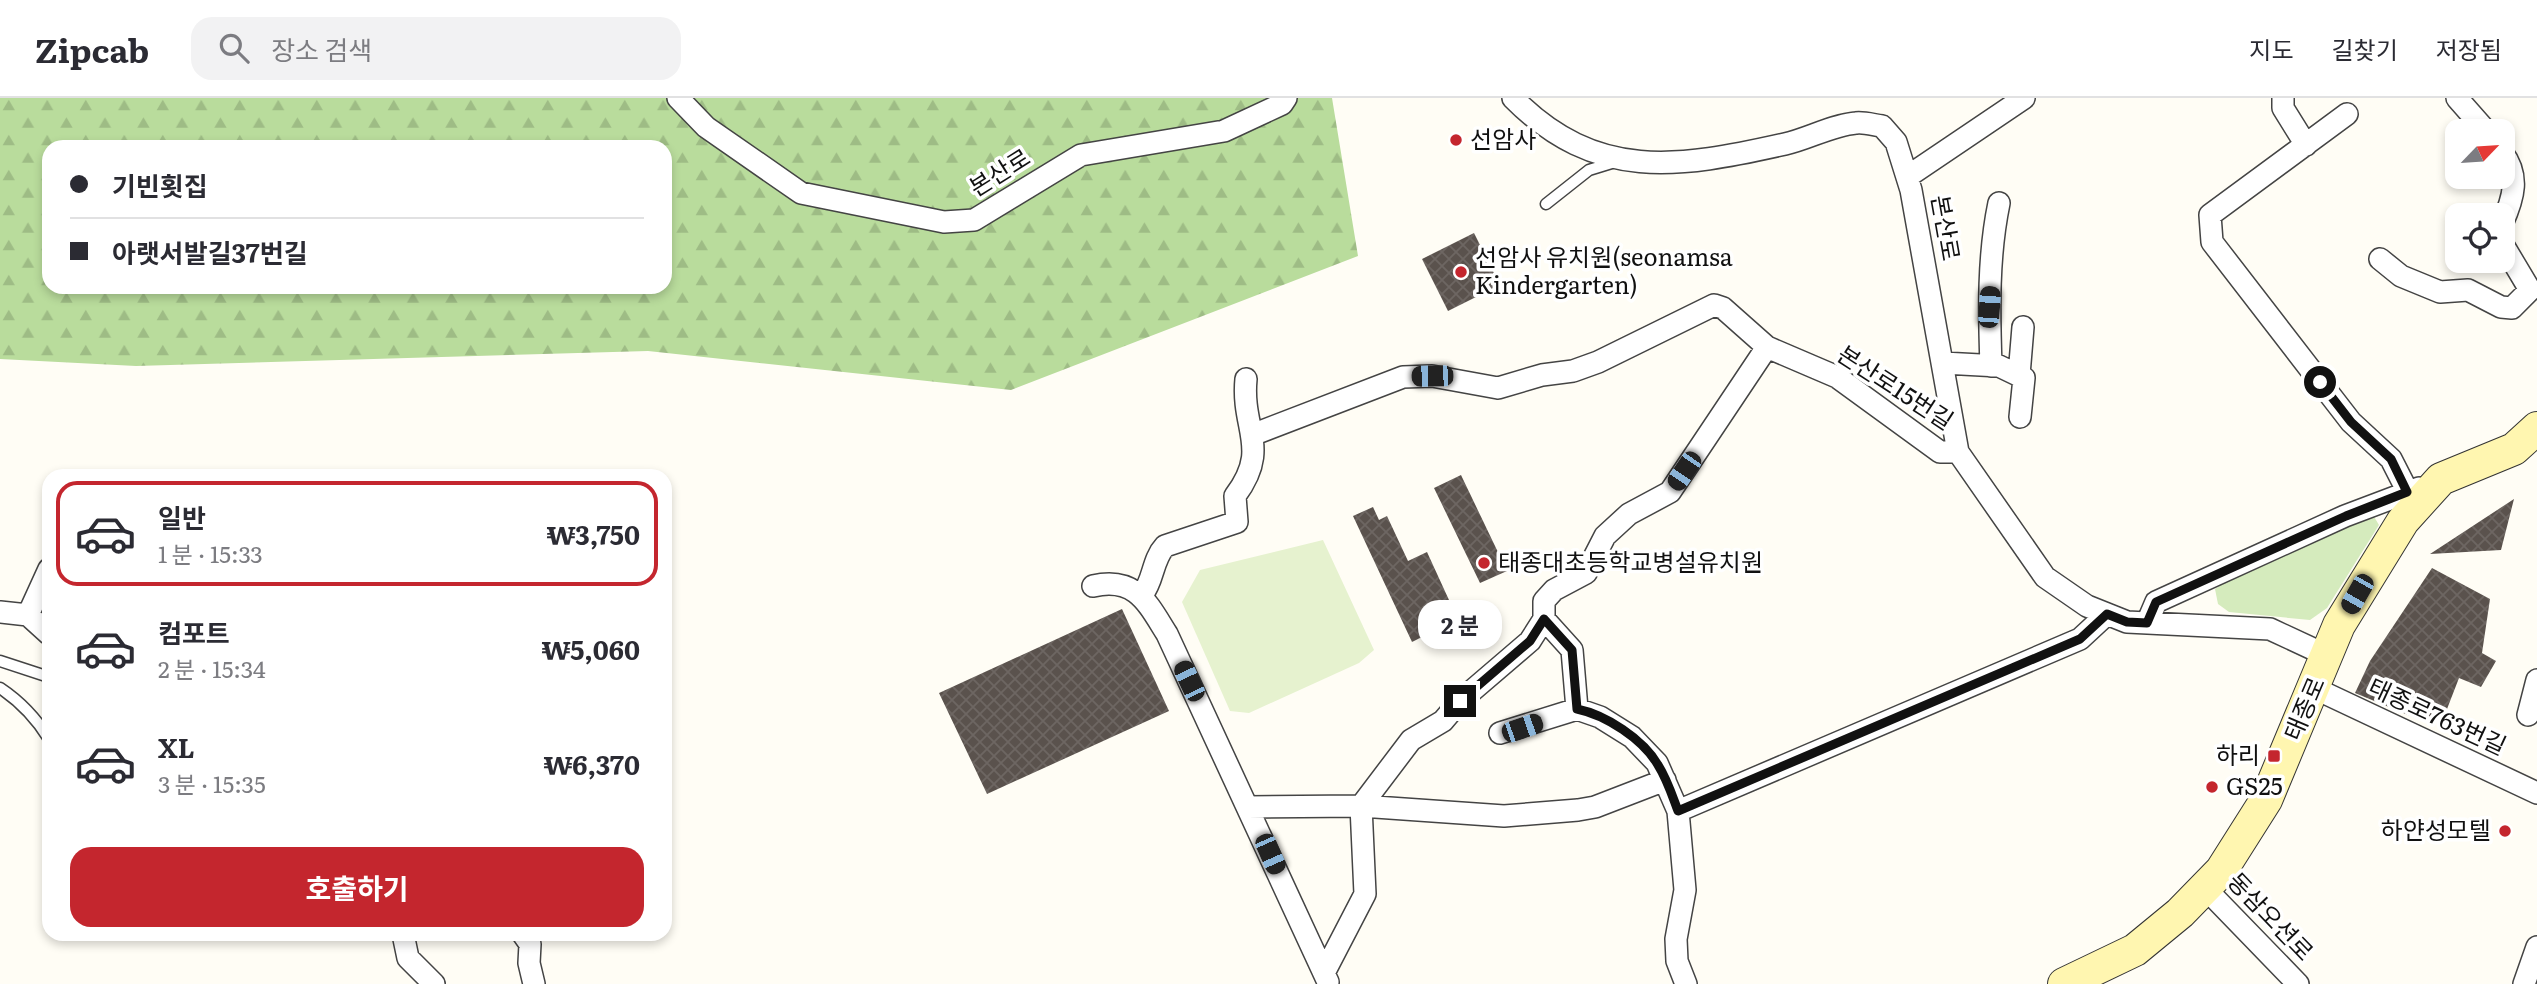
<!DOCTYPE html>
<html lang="ko">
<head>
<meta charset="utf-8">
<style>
	:root { --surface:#fff; --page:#f2f2f3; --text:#2b2b33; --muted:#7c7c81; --line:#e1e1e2; --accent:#c4262e }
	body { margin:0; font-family:Literata,"Noto Sans KR",serif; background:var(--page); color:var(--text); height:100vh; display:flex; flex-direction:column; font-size:26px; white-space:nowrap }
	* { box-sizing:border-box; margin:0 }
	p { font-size:23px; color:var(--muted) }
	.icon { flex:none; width:38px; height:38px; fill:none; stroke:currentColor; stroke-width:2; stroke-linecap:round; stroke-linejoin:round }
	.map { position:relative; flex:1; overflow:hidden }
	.details { position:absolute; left:42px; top:371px; width:630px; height:472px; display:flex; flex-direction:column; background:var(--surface); border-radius:21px; box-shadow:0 4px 10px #0003 }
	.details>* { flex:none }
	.banner { position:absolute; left:42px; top:42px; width:630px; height:154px; border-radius:21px; box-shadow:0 4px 10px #0003; display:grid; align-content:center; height:154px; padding:0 28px; background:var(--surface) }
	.needle { width:46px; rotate:65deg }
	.buttons { position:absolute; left:2445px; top:21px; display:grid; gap:14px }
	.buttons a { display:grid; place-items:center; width:70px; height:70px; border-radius:14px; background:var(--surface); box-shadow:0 4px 10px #0003; font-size:35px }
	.end { position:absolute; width:32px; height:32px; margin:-16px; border:9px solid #111; background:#fff; box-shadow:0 0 0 4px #fff }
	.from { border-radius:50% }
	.bubble { position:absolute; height:49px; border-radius:21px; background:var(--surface); box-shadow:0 4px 10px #0003; font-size:23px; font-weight:700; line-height:49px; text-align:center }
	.car { position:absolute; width:21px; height:42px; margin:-21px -10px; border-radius:9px; box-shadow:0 0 5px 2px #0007; background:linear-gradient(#222 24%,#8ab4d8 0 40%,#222 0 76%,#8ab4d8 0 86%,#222 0) }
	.banner b { display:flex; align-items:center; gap:24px; height:66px; font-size:26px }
	.banner b+b { border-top:2px solid var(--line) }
	.banner i { width:18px; height:18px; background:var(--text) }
	ul { padding:12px 0 0; list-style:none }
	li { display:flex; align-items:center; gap:21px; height:105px; margin:0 14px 10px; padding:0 14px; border:4px solid transparent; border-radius:21px }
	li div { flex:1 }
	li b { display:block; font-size:26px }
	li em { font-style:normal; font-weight:700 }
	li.selected { border-color:var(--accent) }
	li>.icon { width:63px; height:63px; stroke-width:1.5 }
	.action { display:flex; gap:14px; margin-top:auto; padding:14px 28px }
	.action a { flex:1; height:80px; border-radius:21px; background:var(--accent); color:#fff; font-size:28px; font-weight:700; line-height:80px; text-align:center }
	header { display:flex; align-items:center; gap:42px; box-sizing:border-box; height:98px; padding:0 35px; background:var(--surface); border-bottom:2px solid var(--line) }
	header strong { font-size:33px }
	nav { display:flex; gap:38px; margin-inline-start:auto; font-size:24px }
	.search { width:490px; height:63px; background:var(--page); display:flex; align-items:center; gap:18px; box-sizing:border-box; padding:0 24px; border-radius:21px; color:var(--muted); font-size:26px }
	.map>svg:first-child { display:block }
</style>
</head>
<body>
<header>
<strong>Zipcab</strong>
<div class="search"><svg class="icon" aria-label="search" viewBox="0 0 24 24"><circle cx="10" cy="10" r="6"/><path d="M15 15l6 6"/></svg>장소 검색</div>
<nav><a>지도</a><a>길찾기</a><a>저장됨</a></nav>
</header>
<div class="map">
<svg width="2537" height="886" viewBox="0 0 2537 886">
	<defs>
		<pattern id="forest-firs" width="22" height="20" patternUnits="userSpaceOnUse" patternTransform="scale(1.75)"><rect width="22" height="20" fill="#b9dc9c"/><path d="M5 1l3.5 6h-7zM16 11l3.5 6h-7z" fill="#9ebc85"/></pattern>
		<pattern id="building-cross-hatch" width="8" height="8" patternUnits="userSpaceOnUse" patternTransform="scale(1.75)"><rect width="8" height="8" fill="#5a524d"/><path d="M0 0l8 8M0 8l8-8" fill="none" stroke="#6d6662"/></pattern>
	</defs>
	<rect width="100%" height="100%" fill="#fffdf5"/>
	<path fill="url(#forest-firs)" fill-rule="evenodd" d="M0,0H1332L1358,158L1011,292L648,253L136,268L0,261ZM49,49H665V189H49Z"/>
	<path fill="#d5ebbd" d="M2373,417L2379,427L2327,510L2310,522L2229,514L2218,506L2215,491L2227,483Z"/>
	<path fill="#e6f2cf" d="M1323,442L1374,552L1359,565L1249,615L1230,613L1182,504L1200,472Z"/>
	<path fill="url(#building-cross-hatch)" d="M1474,135L1500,187L1448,213L1422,161Z
		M1461,377L1507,473L1480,485L1434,390Z
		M2514,401L2501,452L2430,456Z
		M1373,409L1379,422L1387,418L1408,463L1427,454L1449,502L1429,511L1438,531L1412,544L1353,418Z
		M2432,470L2490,501L2482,555L2496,563L2481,589L2459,580L2447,611L2425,624L2355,595L2370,563Z
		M1122,511L1169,613L987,696L939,595Z"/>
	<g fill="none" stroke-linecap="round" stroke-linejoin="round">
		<defs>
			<path id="lane" d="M1546,106L1589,72L1615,64
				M0,563L49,579
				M0,590C21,604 36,620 49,641"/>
			<path id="street" d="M678,0L706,29L801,95L944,124L974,122L1081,57L1224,33L1282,6L1286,0
				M1513,0C1596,84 1678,70 1785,46C1808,41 1832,27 1856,25C1864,24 1874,27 1882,28L1896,44L1911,92L1958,354L2045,479L2087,508L2127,524L2270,531L2328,558
				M2283,0V10L2306,47
				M2457,0L2486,33
				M2347,16L2210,117L2212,144L2351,324L2391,361L2416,410
				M2502,54C2520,78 2514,99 2502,126
				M1907,79L2024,0
				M2380,161L2401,178L2440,194L2468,192L2501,209L2512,210L2530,192L2502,145
				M1943,265L1999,268L2024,280L2020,319
				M1991,268C1989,213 1988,158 1999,105
				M2019,277L2023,229
				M1252,337L1403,279L1432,278L1498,290L1542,277L1573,273L1598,264L1714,207L1723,210L1767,249L1837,279L1940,354H1958
				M1093,488C1136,478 1148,506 1167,536L1328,884
				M1142,497C1154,482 1152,462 1165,448L1237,424L1235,398C1271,350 1241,332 1246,281
				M0,514L28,517L49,536
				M28,517L49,471
				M1544,521L1572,552L1577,611
				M2147,525L2156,504L2345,418L2419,390
				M2314,590L2537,695
				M2528,617L2537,582
				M1500,635L1577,611L1600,619L1632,639L1657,665L1678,713L1685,792L1676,841L1677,863L1686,886
				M1248,709L1361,708L1411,642L1443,623L1460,603L1530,543L1544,521V503L1554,492L1586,475L1605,438L1629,416L1670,394L1767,249
				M1678,713L2080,541L2107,516
				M2204,789L2298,886
				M403,836L408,860L434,886
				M523,836L530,846L529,865L534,886
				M1324,875L1365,796L1361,708L1504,718L1578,712L1595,709L1665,682
				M2524,886L2537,849"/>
			<path id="secondary" d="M2064,886L2135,852L2180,815L2221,773L2266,702L2339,527L2403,423L2441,381L2514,351L2537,330"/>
		</defs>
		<use href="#lane" stroke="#444" stroke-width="13"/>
		<use href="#street" stroke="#444" stroke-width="24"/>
		<use href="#secondary" stroke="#333" stroke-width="34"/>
		<use href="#lane" stroke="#fff" stroke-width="10"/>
		<use href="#street" stroke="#fff" stroke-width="21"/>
		<use href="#secondary" stroke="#fff6b0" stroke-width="32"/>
	</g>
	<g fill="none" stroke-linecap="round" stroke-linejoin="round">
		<path stroke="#111" stroke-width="9" d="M1460,603L1530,543L1544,521L1572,552L1577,611C1606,617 1643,641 1658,667C1667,681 1672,697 1678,713L2080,541L2107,516L2127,524L2147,525L2156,504L2346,418L2407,394L2391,361L2351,324L2320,284"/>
	</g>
	<g fill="#c4262e" stroke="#fff" stroke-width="2.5">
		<circle cx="1456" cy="42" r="7"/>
		<circle cx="1461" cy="174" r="7"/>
		<circle cx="1484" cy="465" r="7"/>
		<rect x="2267" y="651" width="14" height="14" rx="3.5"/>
		<circle cx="2212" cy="689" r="7"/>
		<circle cx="2505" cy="733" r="7"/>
	</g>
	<g text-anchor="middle" stroke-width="7" stroke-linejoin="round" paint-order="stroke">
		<g font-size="24" fill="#111" stroke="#fff" text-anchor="start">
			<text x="1470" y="50">선암사</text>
			<text x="1475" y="168">선암사 유치원(seonamsa<tspan x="1475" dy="28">Kindergarten)</tspan></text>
			<text x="1498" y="473">태종대초등학교병설유치원</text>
			<text x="2260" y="666" text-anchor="end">하리</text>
			<text x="2226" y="697">GS25</text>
			<text x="2491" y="741" text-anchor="end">하얀성모텔</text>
		</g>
		<g font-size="24" fill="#111" stroke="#fff">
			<text transform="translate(1000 75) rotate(-32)" y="8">본산로</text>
			<text transform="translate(1945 130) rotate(80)" y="8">본산로</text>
			<text transform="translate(1895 290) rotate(33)" y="8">본산로15번길</text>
			<text transform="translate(2305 611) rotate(-67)" y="8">태종로</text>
			<text transform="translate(2437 619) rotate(25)" y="8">태종로763번길</text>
			<text transform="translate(2270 819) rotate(46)" y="8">동삼오션로</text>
		</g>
	</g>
</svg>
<div class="buttons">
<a><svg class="needle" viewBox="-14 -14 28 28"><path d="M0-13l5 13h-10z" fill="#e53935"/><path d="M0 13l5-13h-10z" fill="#7c7c81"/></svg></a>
<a><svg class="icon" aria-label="locate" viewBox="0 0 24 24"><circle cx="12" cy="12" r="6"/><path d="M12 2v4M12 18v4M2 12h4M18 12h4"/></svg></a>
</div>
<i class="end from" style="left:2320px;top:284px"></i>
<i class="end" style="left:1460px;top:603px"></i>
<div class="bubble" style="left:1418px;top:502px;width:84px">2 분</div>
<i class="car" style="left:1989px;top:209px;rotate:4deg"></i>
<i class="car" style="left:1432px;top:278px;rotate:269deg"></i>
<i class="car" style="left:1684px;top:373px;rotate:214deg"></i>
<i class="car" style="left:2357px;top:496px;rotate:210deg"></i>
<i class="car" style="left:1189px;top:583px;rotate:335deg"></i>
<i class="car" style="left:1522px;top:630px;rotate:71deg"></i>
<i class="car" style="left:1270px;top:756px;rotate:156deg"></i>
<div class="banner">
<b><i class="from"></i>기빈횟집</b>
<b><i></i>아랫서발길37번길</b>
</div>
<section class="details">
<ul>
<li class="selected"><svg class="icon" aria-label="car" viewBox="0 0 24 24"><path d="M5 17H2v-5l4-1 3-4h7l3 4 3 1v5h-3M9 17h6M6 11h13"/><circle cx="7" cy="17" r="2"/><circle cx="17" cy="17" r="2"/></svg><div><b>일반</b><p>1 분 · 15:33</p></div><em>₩3,750</em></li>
<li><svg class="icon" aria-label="car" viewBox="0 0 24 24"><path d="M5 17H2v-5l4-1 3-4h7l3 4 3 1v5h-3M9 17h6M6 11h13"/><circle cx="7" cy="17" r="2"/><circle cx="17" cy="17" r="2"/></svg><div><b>컴포트</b><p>2 분 · 15:34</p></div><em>₩5,060</em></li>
<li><svg class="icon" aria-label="car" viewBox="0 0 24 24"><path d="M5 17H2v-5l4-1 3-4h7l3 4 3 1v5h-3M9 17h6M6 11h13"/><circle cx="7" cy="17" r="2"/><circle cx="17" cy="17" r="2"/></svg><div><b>XL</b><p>3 분 · 15:35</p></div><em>₩6,370</em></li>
</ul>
<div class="action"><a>호출하기</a></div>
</section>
</div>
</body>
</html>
